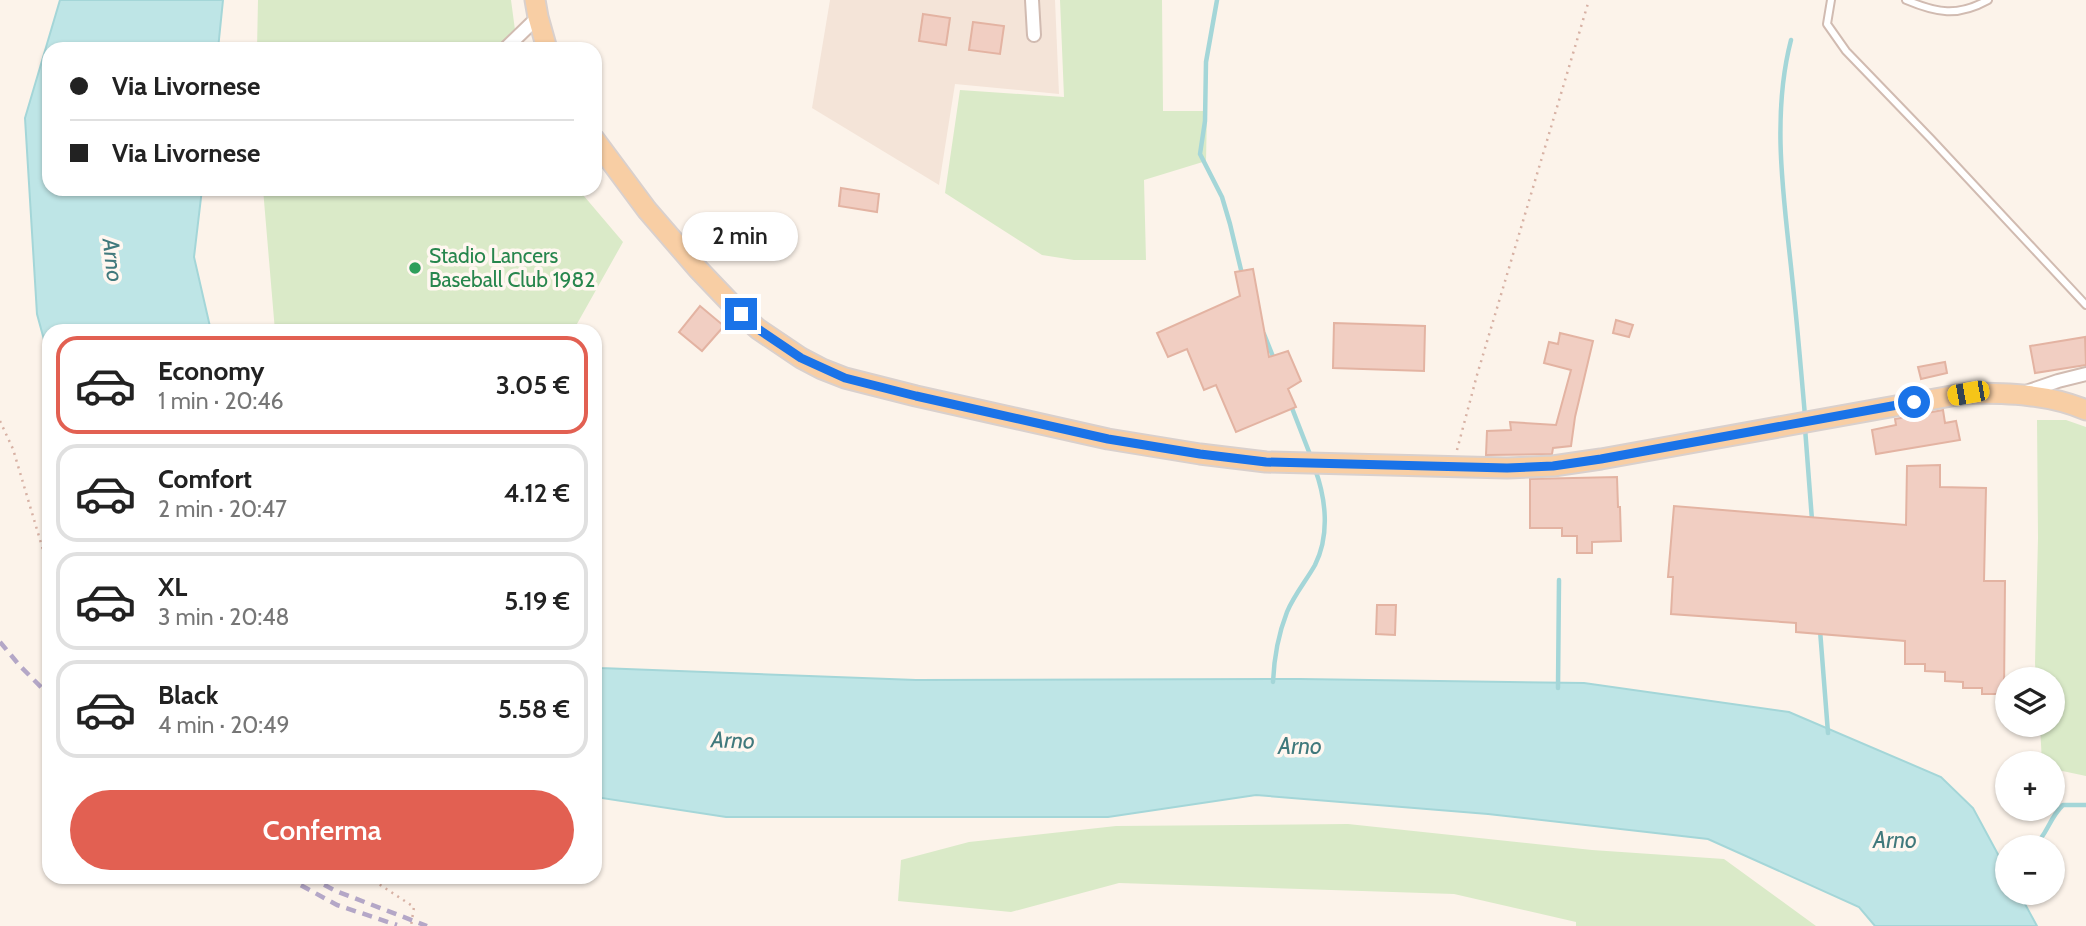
<!DOCTYPE html>
<html lang="it">
<head>
<meta charset="utf-8">
<style>
	:root { --surface:#fff; --page:#f2f2f2; --text:#222; --muted:#767676; --line:#e0e0e0; --accent:#e26052 }
	body { margin:0; font-family:Cabin,sans-serif; background:var(--page); color:var(--text); height:100vh; display:flex; flex-direction:column; font-size:26px; white-space:nowrap }
	* { box-sizing:border-box; margin:0 }
	p { font-size:23px; color:var(--muted) }
	.icon { flex:none; width:38px; height:38px; fill:none; stroke:currentColor; stroke-width:2; stroke-linecap:round; stroke-linejoin:round }
	.map { position:relative; flex:1; overflow:hidden }
	.sheet { position:absolute; left:42px; top:324px; width:560px; height:560px; display:flex; flex-direction:column; background:var(--surface); border-radius:21px; box-shadow:0 2px 5px #0004 }
	.sheet>* { flex:none }
	.guide { position:absolute; left:42px; top:42px; width:560px; height:154px; border-radius:21px; box-shadow:0 2px 5px #0004; display:grid; align-content:center; height:154px; padding:0 28px; background:var(--surface) }
	.buttons { position:absolute; left:1995px; top:667px; display:grid; gap:14px }
	.buttons a { display:grid; place-items:center; width:70px; height:70px; border-radius:50%; background:var(--surface); box-shadow:0 2px 5px #0004; font-size:35px }
	.end { position:absolute; width:32px; height:32px; margin:-16px; border:9px solid #1a73e8; background:#fff; box-shadow:0 0 0 4px #fff }
	.from { border-radius:50% }
	.bubble { position:absolute; height:49px; border-radius:24px; background:var(--surface); box-shadow:0 2px 5px #0004; font-size:23px; font-weight:600; line-height:49px; text-align:center }
	.car { position:absolute; width:21px; height:42px; margin:-21px -10px; border-radius:9px; box-shadow:0 0 5px 2px #0007; background:linear-gradient(#f5c518 24%,#345 0 40%,#f5c518 0 76%,#345 0 86%,#f5c518 0) }
	.guide b { display:flex; align-items:center; gap:24px; height:66px; font-size:26px }
	.guide b+b { border-top:2px solid var(--line) }
	.guide i { width:18px; height:18px; background:var(--text) }
	ul { padding:12px 0 0; list-style:none }
	li { display:flex; align-items:center; gap:21px; height:98px; margin:0 14px 10px; padding:0 14px; border:4px solid var(--line); border-radius:21px }
	li div { flex:1 }
	li b { display:block; font-size:26px }
	li em { font-style:normal; font-weight:600 }
	li.on { border-color:var(--accent) }
	li>.icon { width:63px; height:63px; stroke-width:1.5 }
	.cta { display:flex; gap:14px; margin-top:auto; padding:14px 28px }
	.cta a { flex:1; height:80px; border-radius:42px; background:var(--accent); color:#fff; font-size:28px; font-weight:600; line-height:80px; text-align:center }
	.map>svg:first-child { display:block }
</style>
</head>
<body>
<div class="map">
<svg width="2086" height="926" viewBox="0 0 2086 926">
	<rect width="100%" height="100%" fill="#fcf3ea"/>
	<path fill="#f4e4d8" d="M830,0H1055L1059,94L955,84L939,185L812,108Z"/>
	<path fill="#daeac8" d="M258,0H511L515,30L521,49H257Z
		M1060,0H1162L1163,111H1207L1206,161L1144,180L1146,260H1074L1042,255L945,193L960,90L1064,97Z
		M263,189H578L623,242L573,331H275Z
		M2037,420H2066L2086,427V776L2053,769V763H2042L2040,725L2053,724V679H2036L2035,663L2038,538Z
		M1348,824L1592,850L1724,859L1816,926H1576V922L1454,894L1119,883L1011,912L898,901L901,860L969,842L1116,826Z"/>
	<path fill="#bee5e6" stroke="#a4d6d8" stroke-width="2" d="M60,0H223L218,49H49V189H202L194,257L211,331H49V358L37,314L25,118Z
		M595,666L600,668L916,680L1300,679L1584,683L1789,712L1941,777L1973,808L2007,871V892L2019,893L2037,926H1875L1859,907L1708,839L1488,814L1256,795L1108,817H726L595,797Z"/>
	<g fill="none" stroke-linecap="round" stroke-linejoin="round">
		<path stroke="#a4d6d8" stroke-width="4.5" d="M1217,0L1206,62L1205,121L1200,154L1222,197L1230,224L1242,274
			M1791,40C1771,117 1784,199 1792,276C1797,323 1801,369 1805,416
			M1264,334L1274,359
			M1290,403L1311,457
			M1805,428L1812,520
			M1820,630L1828,733
			M1273,682C1274,658 1278,635 1287,612C1294,595 1306,581 1315,565C1330,535 1326,499 1315,469
			M1558,688L1559,580
			M2033,847C2047,836 2049,818 2063,805H2086"/>
	</g>
	<path fill="#f1cec2" stroke="#e3b3a2" stroke-width="2" d="M923,14L950,18L946,45L919,41Z
		M973,22L1004,26L1000,54L969,50Z
		M841,188L879,194L877,212L839,206Z
		M1253,269L1269,357L1288,351L1301,381L1288,389L1296,407L1236,432L1216,385L1204,390L1187,349L1168,357L1157,333L1240,296L1235,272Z
		M700,306L724,326L702,351L679,332Z
		M1616,320L1633,325L1629,337L1613,333Z
		M1334,323L1425,326L1424,371L1333,368Z
		M1560,333L1593,341L1575,417L1571,446L1553,448L1552,454L1486,455L1487,431L1511,430L1510,422L1556,425L1571,370L1544,363L1549,342L1558,344Z
		M2085,337L2086,365L2035,373L2030,346Z
		M1945,362L1947,373L1921,379L1918,367Z
		M1943,410L1945,423L1956,421L1960,440L1876,454L1872,430L1896,425L1895,419Z
		M1940,465V487L1986,488L1984,581H2005L2004,694H1982V688H1963V682L1945,681V672L1925,671V664H1905V641L1796,632V623L1671,614L1673,577H1668L1674,506L1906,525L1907,466Z
		M1617,477L1618,507H1620L1621,541L1592,542V553H1577V536H1562V528H1530V479Z
		M1377,605H1396L1395,635L1376,634Z"/>
	<g fill="none" stroke-linecap="round" stroke-linejoin="round">
		<defs>
			<path id="lane" d="M1831,0L1827,24L1846,51L1931,139L2086,305
				M1906,0C1937,13 1957,17 1988,0"/>
			<path id="street" d="M1032,0L1034,35
				M505,49L538,17
				M2023,393L2058,381L2086,374"/>
			<path id="primary" d="M535,0L538,17L547,49
				M595,140L647,210L698,269L741,314L758,329L801,358L822,369L845,378L916,396L1108,439L1200,454L1266,462L1507,468L1553,466L1601,459L1968,393C2008,393 2049,394 2086,410"/>
		</defs>
		<use href="#lane" stroke="#d1bbb1" stroke-width="10"/>
		<use href="#street" stroke="#d1bbb1" stroke-width="16"/>
		<use href="#primary" stroke="#d9d0cd" stroke-width="23"/>
		<path stroke="#d7b1a4" stroke-width="2.5" stroke-dasharray="2 5" stroke-linecap="butt" d="M0,421L13,449L49,570
			M1457,450L1477,375L1589,0
			M368,877L414,907L411,926"/>
		<use href="#lane" stroke="#fff" stroke-width="6"/>
		<use href="#street" stroke="#fff" stroke-width="12"/>
		<use href="#primary" stroke="#f8cea4" stroke-width="19"/>
		<path stroke="#b4a7c7" stroke-width="4.5" stroke-dasharray="10 7" stroke-linecap="butt" d="M0,642L20,666L49,695
			M286,877L337,905L397,925
			M309,877L336,891L427,926"/>
	</g>
	<g fill="none" stroke-linecap="round" stroke-linejoin="round">
		<path stroke="#1a73e8" stroke-width="9" d="M741,314L758,329L801,358L845,378L916,396L1108,439L1200,454L1266,462L1507,468L1553,466L1601,459L1914,402"/>
	</g>
	<circle fill="#2e9e5b" stroke="#fff7f0" stroke-width="2.5" cx="415" cy="268" r="7"/>
	<g text-anchor="middle" stroke-width="7" stroke-linejoin="round" paint-order="stroke">
		<g font-size="21" fill="#27864d" stroke="#fff7f0" text-anchor="start">
			<text x="429" y="263">Stadio Lancers<tspan x="429" dy="24">Baseball Club 1982</tspan></text>
		</g>
		<g font-size="23" font-style="italic" fill="#40797c" stroke="#fff7f0">
			<text transform="translate(113 260) rotate(83)" y="8">Arno</text>
			<text transform="translate(733 740) rotate(2)" y="8">Arno</text>
			<text x="1300" y="754">Arno</text>
			<text x="1895" y="848">Arno</text>
		</g>
	</g>
</svg>
<div class="buttons">
<a><svg class="icon" aria-label="layers" viewBox="0 0 24 24"><path d="M12 4l9 5-9 5-9-5zM3 14l9 5 9-5"/></svg></a>
<a>+</a>
<a>−</a>
</div>
<i class="end from" style="left:1914px;top:402px"></i>
<i class="end" style="left:741px;top:314px"></i>
<div class="bubble" style="left:682px;top:212px;width:116px">2 min</div>
<i class="car" style="left:1968px;top:393px;rotate:260deg"></i>
<div class="guide">
<b><i class="from"></i>Via Livornese</b>
<b><i></i>Via Livornese</b>
</div>
<section class="sheet">
<ul>
<li class="on"><svg class="icon" aria-label="car" viewBox="0 0 24 24"><path d="M5 17H2v-5l4-1 3-4h7l3 4 3 1v5h-3M9 17h6M6 11h13"/><circle cx="7" cy="17" r="2"/><circle cx="17" cy="17" r="2"/></svg><div><b>Economy</b><p>1 min · 20:46</p></div><em>3.05 €</em></li>
<li><svg class="icon" aria-label="car" viewBox="0 0 24 24"><path d="M5 17H2v-5l4-1 3-4h7l3 4 3 1v5h-3M9 17h6M6 11h13"/><circle cx="7" cy="17" r="2"/><circle cx="17" cy="17" r="2"/></svg><div><b>Comfort</b><p>2 min · 20:47</p></div><em>4.12 €</em></li>
<li><svg class="icon" aria-label="car" viewBox="0 0 24 24"><path d="M5 17H2v-5l4-1 3-4h7l3 4 3 1v5h-3M9 17h6M6 11h13"/><circle cx="7" cy="17" r="2"/><circle cx="17" cy="17" r="2"/></svg><div><b>XL</b><p>3 min · 20:48</p></div><em>5.19 €</em></li>
<li><svg class="icon" aria-label="car" viewBox="0 0 24 24"><path d="M5 17H2v-5l4-1 3-4h7l3 4 3 1v5h-3M9 17h6M6 11h13"/><circle cx="7" cy="17" r="2"/><circle cx="17" cy="17" r="2"/></svg><div><b>Black</b><p>4 min · 20:49</p></div><em>5.58 €</em></li>
</ul>
<div class="cta"><a>Conferma</a></div>
</section>
</div>
</body>
</html>
